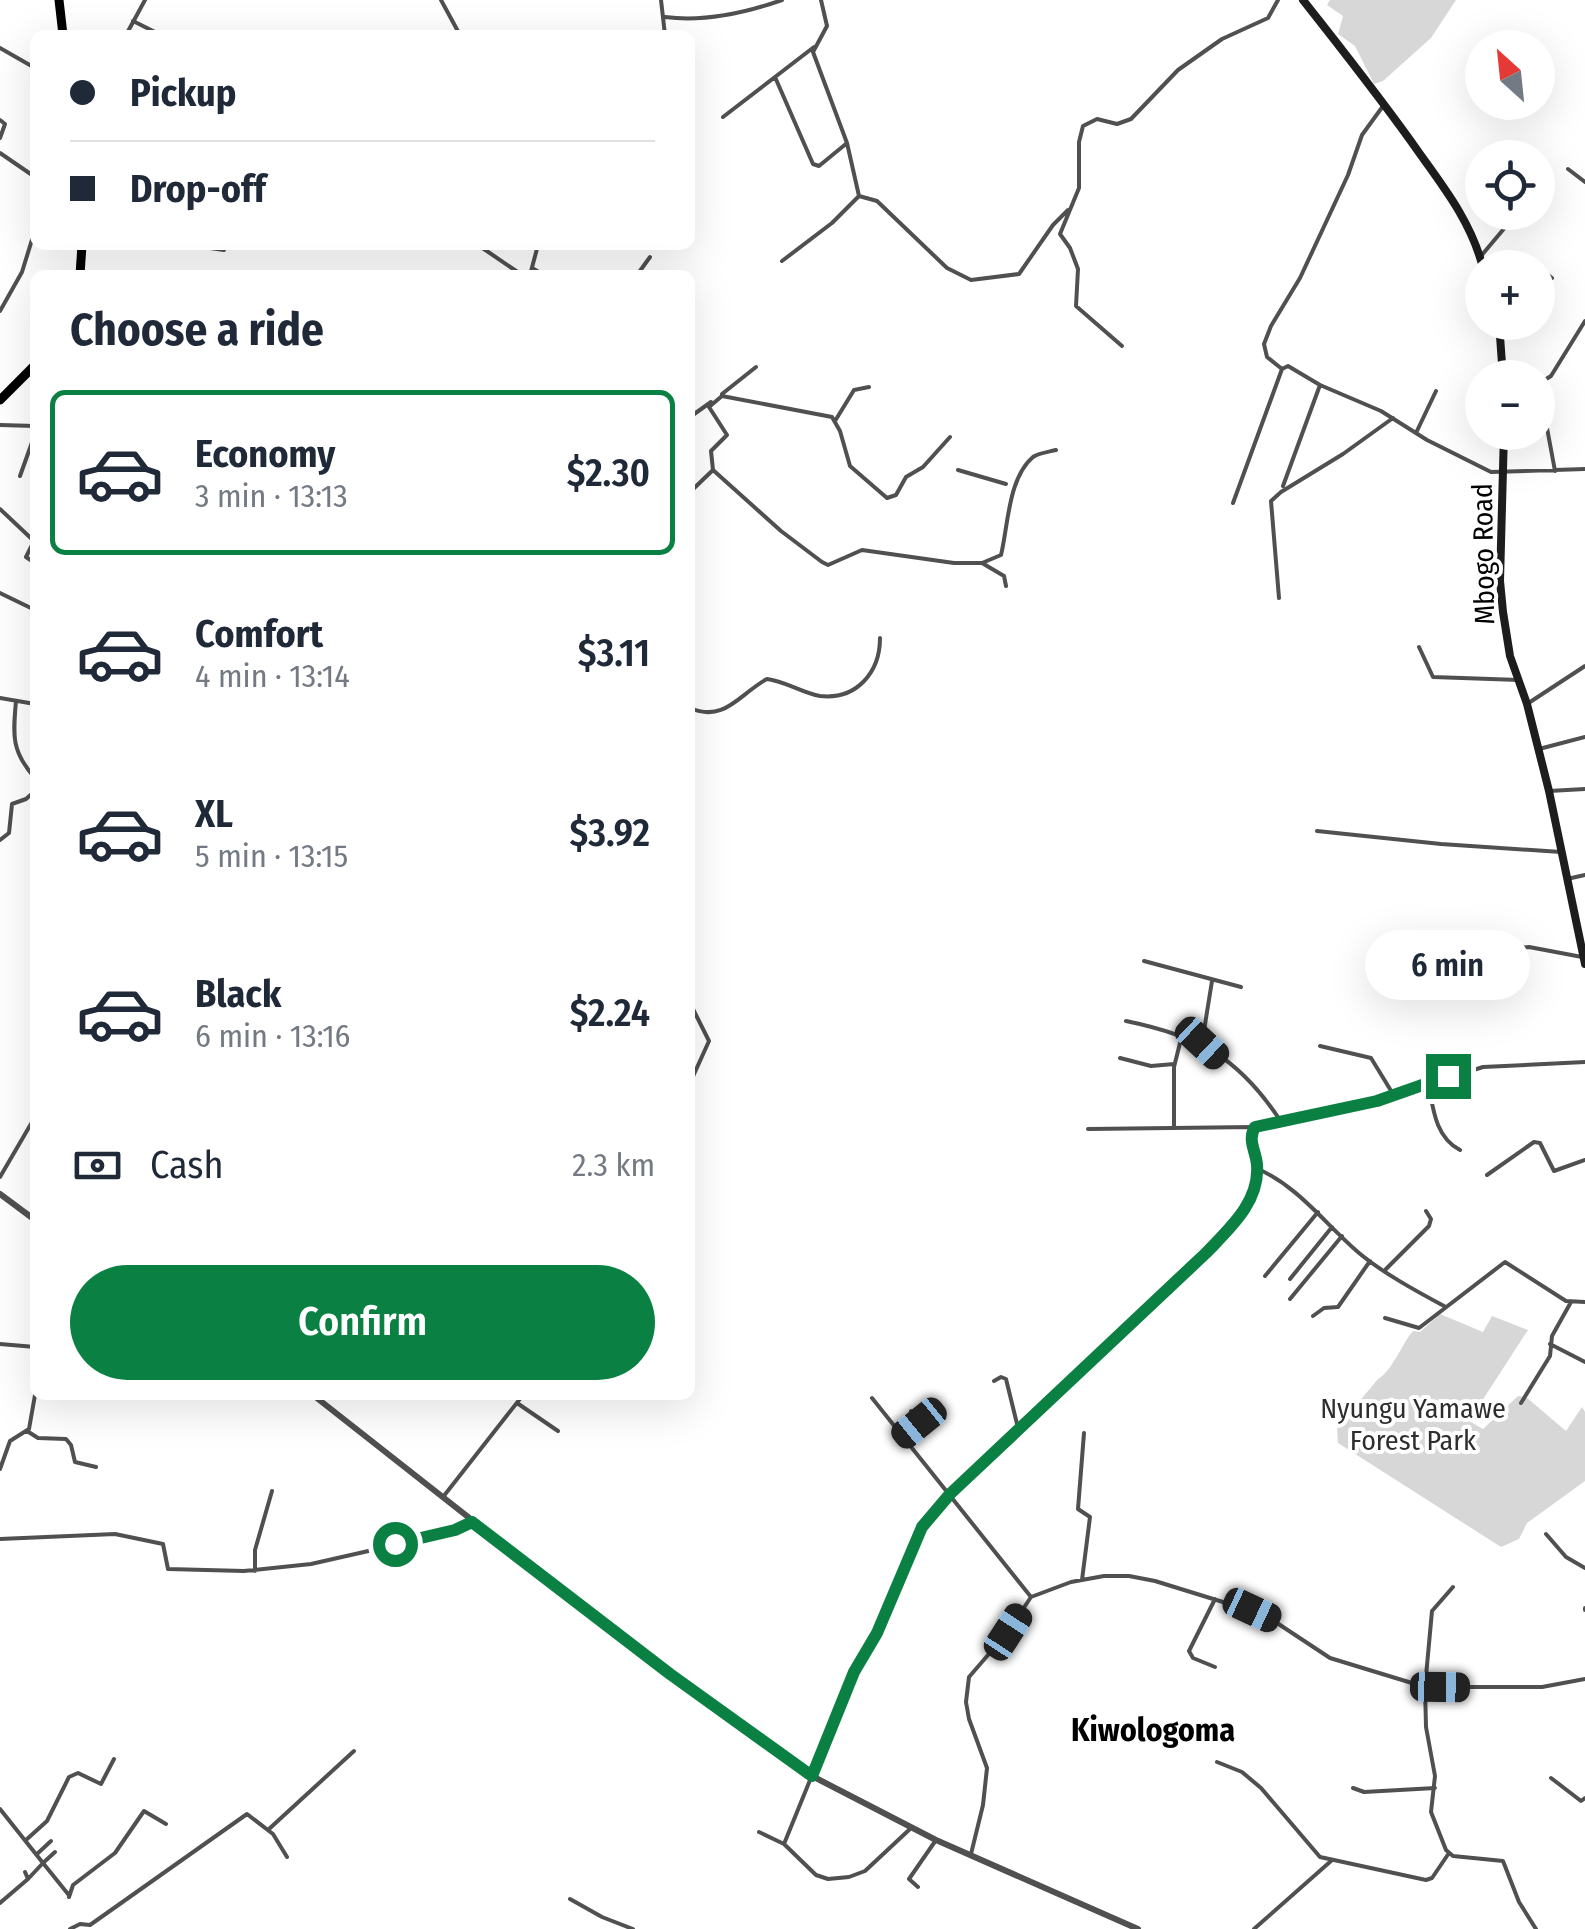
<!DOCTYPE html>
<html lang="en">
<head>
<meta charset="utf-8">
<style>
	:root { --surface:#fff; --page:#f6f6f7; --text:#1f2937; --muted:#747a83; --line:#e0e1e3; --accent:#0b8043 }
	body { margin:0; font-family:"Fira Sans Condensed",sans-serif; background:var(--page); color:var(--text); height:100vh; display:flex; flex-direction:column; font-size:38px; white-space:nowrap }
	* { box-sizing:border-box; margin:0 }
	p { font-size:32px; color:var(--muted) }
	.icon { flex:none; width:55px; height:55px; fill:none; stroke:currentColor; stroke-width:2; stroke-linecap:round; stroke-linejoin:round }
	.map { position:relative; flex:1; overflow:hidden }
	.side { position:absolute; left:30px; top:270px; width:665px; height:1130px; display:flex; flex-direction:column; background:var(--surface); border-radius:15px; box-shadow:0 10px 40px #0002 }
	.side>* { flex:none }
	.top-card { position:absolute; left:30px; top:30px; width:665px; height:220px; border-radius:15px; box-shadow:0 10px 40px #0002; display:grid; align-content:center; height:220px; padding:0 40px; background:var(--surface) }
	.needle { width:65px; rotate:333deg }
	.controls { position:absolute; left:1465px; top:30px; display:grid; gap:20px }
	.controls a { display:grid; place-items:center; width:90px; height:90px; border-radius:50%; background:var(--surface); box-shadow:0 10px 40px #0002; font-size:50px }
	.end { position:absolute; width:45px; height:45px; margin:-22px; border:12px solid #0b8043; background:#fff; box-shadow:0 0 0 5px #fff }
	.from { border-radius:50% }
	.bubble { position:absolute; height:70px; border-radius:35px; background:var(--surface); box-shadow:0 10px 40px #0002; font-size:32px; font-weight:600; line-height:70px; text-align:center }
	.car { position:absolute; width:30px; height:60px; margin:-30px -15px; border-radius:12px; box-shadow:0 0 8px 2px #0007; background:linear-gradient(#222 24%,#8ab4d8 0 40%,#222 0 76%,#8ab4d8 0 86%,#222 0) }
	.top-card b { display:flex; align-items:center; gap:35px; height:95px; font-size:38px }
	.top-card b+b { border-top:2px solid var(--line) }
	.top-card i { width:25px; height:25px; background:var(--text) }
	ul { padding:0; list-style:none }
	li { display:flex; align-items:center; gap:30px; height:165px; margin:0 20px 15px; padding:0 20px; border:5px solid transparent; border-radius:15px }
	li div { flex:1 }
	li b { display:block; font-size:38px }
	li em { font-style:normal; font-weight:600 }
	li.selected { border-color:var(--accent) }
	li>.icon { width:90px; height:90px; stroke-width:1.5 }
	h2 { padding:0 40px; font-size:45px; line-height:120px }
	.pay { display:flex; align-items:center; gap:25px; height:110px; padding:0 40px; font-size:38px }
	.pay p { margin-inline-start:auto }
	.button { display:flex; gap:20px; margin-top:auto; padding:20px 40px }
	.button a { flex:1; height:115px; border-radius:60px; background:var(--accent); color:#fff; font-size:40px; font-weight:600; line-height:115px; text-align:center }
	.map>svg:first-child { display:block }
</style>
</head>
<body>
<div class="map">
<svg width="1585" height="1929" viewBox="0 0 1585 1929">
	<rect width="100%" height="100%" fill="#fff"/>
	<path fill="#d7d7d7" d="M1330,0H1456L1431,38L1383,81L1374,84L1355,46L1338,34L1343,16L1327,5Z
		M1440,1314L1483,1332L1492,1316L1528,1330L1469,1421L1483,1429L1518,1396L1526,1397L1566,1431L1582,1407L1585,1412V1481L1527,1523L1519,1539L1501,1547L1338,1443L1337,1428L1378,1379C1393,1370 1401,1345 1413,1331L1420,1332Z"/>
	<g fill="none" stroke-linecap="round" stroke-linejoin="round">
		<path stroke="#505050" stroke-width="4" d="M441,0L460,35
			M661,0L665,35
			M821,0L827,26L813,52L847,143L859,196L877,201L947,268L971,280L1019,274L1053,225L1068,210
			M665,17C703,22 745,13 782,0
			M133,21L161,35
			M126,35L145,0
			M0,48L35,68
			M775,77L813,164L819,166L847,143
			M723,117L814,47
			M0,120L5,124L0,138
			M0,153L35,177
			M1568,169L1585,182
			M189,245L224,250
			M478,245L522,275
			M418,247L419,245
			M1481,256L1518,212
			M782,261L832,223L859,196
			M532,268L544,275
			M1517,268L1531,262L1552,278
			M530,275L538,245
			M637,275L650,257
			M0,311L22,272L35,230
			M1122,346L1076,306L1078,269L1070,248L1060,234L1079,188V142L1083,126L1097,119L1117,124L1131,119L1178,70L1222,39L1268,18L1278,0
			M1282,369L1267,357L1264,344L1271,326L1300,278L1348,175L1362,135L1383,106
			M1538,384L1551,376L1585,321
			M722,394L756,367
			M690,417L711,402
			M835,421L854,390L869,387
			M0,425L35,426
			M1547,428L1555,471
			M1416,433L1436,391
			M950,437L923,467L906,477L896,495L887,498L850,466L840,431L832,417L722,396L709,407L727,435L711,451L713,470L781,531L822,562L828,565L862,550L954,563H982L1004,576L1006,586
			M958,470L1006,484
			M20,476L35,434
			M1283,486L1320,385
			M690,492L713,470
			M1233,503L1282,369L1288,366L1320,385L1381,411L1427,440L1491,472L1585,469
			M0,509L35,542
			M34,541L26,557L35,563
			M982,563L1001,555C1008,527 1008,478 1033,457C1039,453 1048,452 1056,450
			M0,593L35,610
			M1279,598L1271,501L1281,492L1343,454L1393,418
			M1419,647L1433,677L1519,680
			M0,698L35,704
			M16,701C13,735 11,751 35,778
			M1527,704L1585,666
			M690,708C725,723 739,694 767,679C785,681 802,693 820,696C857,700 880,672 880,638
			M1539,749L1585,737
			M1549,791L1585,789
			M1317,831L1441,844L1561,852
			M0,840L9,833L12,804L26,799L35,791
			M1567,879L1585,875
			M1144,961L1241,987
			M1470,984L1472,973L1487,968L1494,951L1529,947L1582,957
			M690,1003L709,1041L690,1083
			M1126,1021C1199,1036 1238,1057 1280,1120
			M1202,1043L1212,981
			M1320,1046L1371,1058L1393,1094
			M1120,1058L1151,1066L1174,1064
			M1428,1082C1433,1108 1435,1137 1460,1150
			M1174,1127V1067L1182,1035
			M1088,1129L1254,1127
			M1258,1169C1299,1187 1325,1224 1359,1253C1383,1273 1416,1291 1444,1306
			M1487,1175L1534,1142L1540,1143L1554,1171L1585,1160
			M0,1177L35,1117
			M1386,1269L1429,1226L1431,1219L1426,1211
			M1265,1276L1318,1212
			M1290,1279L1332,1227
			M1290,1299L1342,1236
			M1313,1316L1324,1308L1338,1307L1370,1261
			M1385,1318L1419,1328L1505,1262L1566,1301L1585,1302
			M0,1344L35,1347
			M1550,1344L1585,1362
			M994,1381L1001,1377L1006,1379L1018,1428
			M872,1398L1031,1597
			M517,1403L558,1431
			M1521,1403L1550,1356L1552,1336L1571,1302
			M27,1431L38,1438L66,1439L71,1445L75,1462L96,1467
			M901,1437L920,1422L911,1411
			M0,1469L10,1441L29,1429L35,1395
			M443,1497L523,1395
			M1546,1534L1566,1557L1585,1568
			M0,1539L115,1534L163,1544L168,1569L244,1571L311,1564L417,1540L472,1522
			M255,1571V1550L272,1491
			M1082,1580L1090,1517L1078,1509L1084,1433
			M1453,1587L1432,1611L1425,1687L1426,1727L1435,1776L1431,1812L1446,1850L1453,1856L1503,1861L1519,1902L1536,1929
			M1585,1608V1610
			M1215,1667L1193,1658L1189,1651L1215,1599
			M1217,1762L1242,1772L1261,1788L1320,1857L1426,1880L1432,1878L1449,1853
			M1551,1778L1581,1801L1585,1798
			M1353,1788L1364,1792L1435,1788
			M0,1809L43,1863L28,1879
			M269,1829L354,1751
			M759,1832L784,1844L816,1875L828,1879L849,1877L865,1871L910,1829
			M26,1840L47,1821L69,1777L78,1773L101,1784L114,1759
			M784,1844L854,1672L877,1633L922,1527L950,1494C1016,1430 1084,1369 1150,1305C1183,1275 1222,1244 1246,1207C1267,1175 1244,1145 1255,1127L1377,1101L1483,1067L1585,1062
			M55,1852L43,1863L68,1894
			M37,1854L51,1841
			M971,1854L983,1805L987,1768L969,1719L966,1702L969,1677L1007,1633L1031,1597L1071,1582L1104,1576H1129L1155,1581L1252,1611L1274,1621L1330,1658L1425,1687H1542L1585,1679
			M918,1887L909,1879L936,1840
			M69,1897L73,1885L115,1853L144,1811L166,1824
			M570,1899L602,1917L633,1929
			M0,1903L28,1879L25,1872
			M70,1929L80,1924L90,1925L247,1814L273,1834L287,1857
			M1254,1929L1331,1861"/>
		<path stroke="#505050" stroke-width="6" d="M0,1194L35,1220
			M313,1395L622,1638L812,1776L936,1840L1138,1929"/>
		<path stroke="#1d1d1d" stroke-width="8" d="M1303,0C1343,51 1383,101 1420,154C1446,190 1472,224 1483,268
			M1499,322L1503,378
			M1504,432L1500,581L1503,612L1510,656L1527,704L1549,791L1585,964"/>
		<path stroke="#000" stroke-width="9" d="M59,0L63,35
			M80,275L82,245
			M0,400L35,365"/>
	</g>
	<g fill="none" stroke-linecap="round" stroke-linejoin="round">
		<path stroke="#0b8043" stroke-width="12" d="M395,1544L455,1530L472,1522L670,1674L812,1776L854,1672L877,1633L922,1527L950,1494L1206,1253C1229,1229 1260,1202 1257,1165C1256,1151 1247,1140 1255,1127L1377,1101L1448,1076"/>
	</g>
	<g text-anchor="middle" stroke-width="8" stroke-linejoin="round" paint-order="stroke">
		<g font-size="28" fill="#000" stroke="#fff">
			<text transform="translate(1483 554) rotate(-91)" y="10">Mbogo Road</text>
		</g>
		<g font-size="28" fill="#2e2e2e" stroke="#fff">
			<text x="1413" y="1418">Nyungu Yamawe<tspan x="1413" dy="32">Forest Park</tspan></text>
		</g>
		<g font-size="32" font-weight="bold" fill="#000" stroke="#fff">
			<text x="1153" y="1741">Kiwologoma</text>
		</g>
	</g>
</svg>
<div class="controls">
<a><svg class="needle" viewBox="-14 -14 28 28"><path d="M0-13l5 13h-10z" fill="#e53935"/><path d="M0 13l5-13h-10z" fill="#747a83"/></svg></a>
<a><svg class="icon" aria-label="locate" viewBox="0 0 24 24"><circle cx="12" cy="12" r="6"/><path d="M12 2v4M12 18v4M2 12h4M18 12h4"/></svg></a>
<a>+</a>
<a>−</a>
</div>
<i class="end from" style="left:395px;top:1544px"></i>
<i class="end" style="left:1448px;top:1076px"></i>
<div class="bubble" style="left:1365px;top:930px;width:165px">6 min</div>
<i class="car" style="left:1202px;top:1043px;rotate:133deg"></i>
<i class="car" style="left:919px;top:1423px;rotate:231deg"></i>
<i class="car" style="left:1252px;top:1610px;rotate:115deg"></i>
<i class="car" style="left:1008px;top:1632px;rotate:33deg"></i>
<i class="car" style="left:1440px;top:1687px;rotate:91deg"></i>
<div class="top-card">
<b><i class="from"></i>Pickup</b>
<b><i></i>Drop-off</b>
</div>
<section class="side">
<h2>Choose a ride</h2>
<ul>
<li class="selected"><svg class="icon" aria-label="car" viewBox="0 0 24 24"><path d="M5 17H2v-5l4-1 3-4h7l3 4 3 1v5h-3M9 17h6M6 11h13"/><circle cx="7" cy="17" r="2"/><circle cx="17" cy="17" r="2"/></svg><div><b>Economy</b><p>3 min · 13:13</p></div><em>$2.30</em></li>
<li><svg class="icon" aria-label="car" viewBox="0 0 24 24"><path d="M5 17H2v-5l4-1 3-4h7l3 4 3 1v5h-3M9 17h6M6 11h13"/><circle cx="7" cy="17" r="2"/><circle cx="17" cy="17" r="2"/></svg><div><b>Comfort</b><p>4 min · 13:14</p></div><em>$3.11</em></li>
<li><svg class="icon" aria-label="car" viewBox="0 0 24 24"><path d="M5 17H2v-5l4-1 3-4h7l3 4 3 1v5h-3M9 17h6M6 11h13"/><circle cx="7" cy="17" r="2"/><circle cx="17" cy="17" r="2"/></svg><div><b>XL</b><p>5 min · 13:15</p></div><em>$3.92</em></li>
<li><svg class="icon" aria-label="car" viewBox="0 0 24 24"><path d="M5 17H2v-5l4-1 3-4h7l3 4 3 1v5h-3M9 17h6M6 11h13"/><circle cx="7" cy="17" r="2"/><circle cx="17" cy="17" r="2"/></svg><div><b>Black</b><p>6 min · 13:16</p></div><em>$2.24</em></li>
</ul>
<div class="pay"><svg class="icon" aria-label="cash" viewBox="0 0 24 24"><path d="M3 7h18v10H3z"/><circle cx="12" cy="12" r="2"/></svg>Cash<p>2.3 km</p></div>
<div class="button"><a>Confirm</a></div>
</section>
</div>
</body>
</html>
